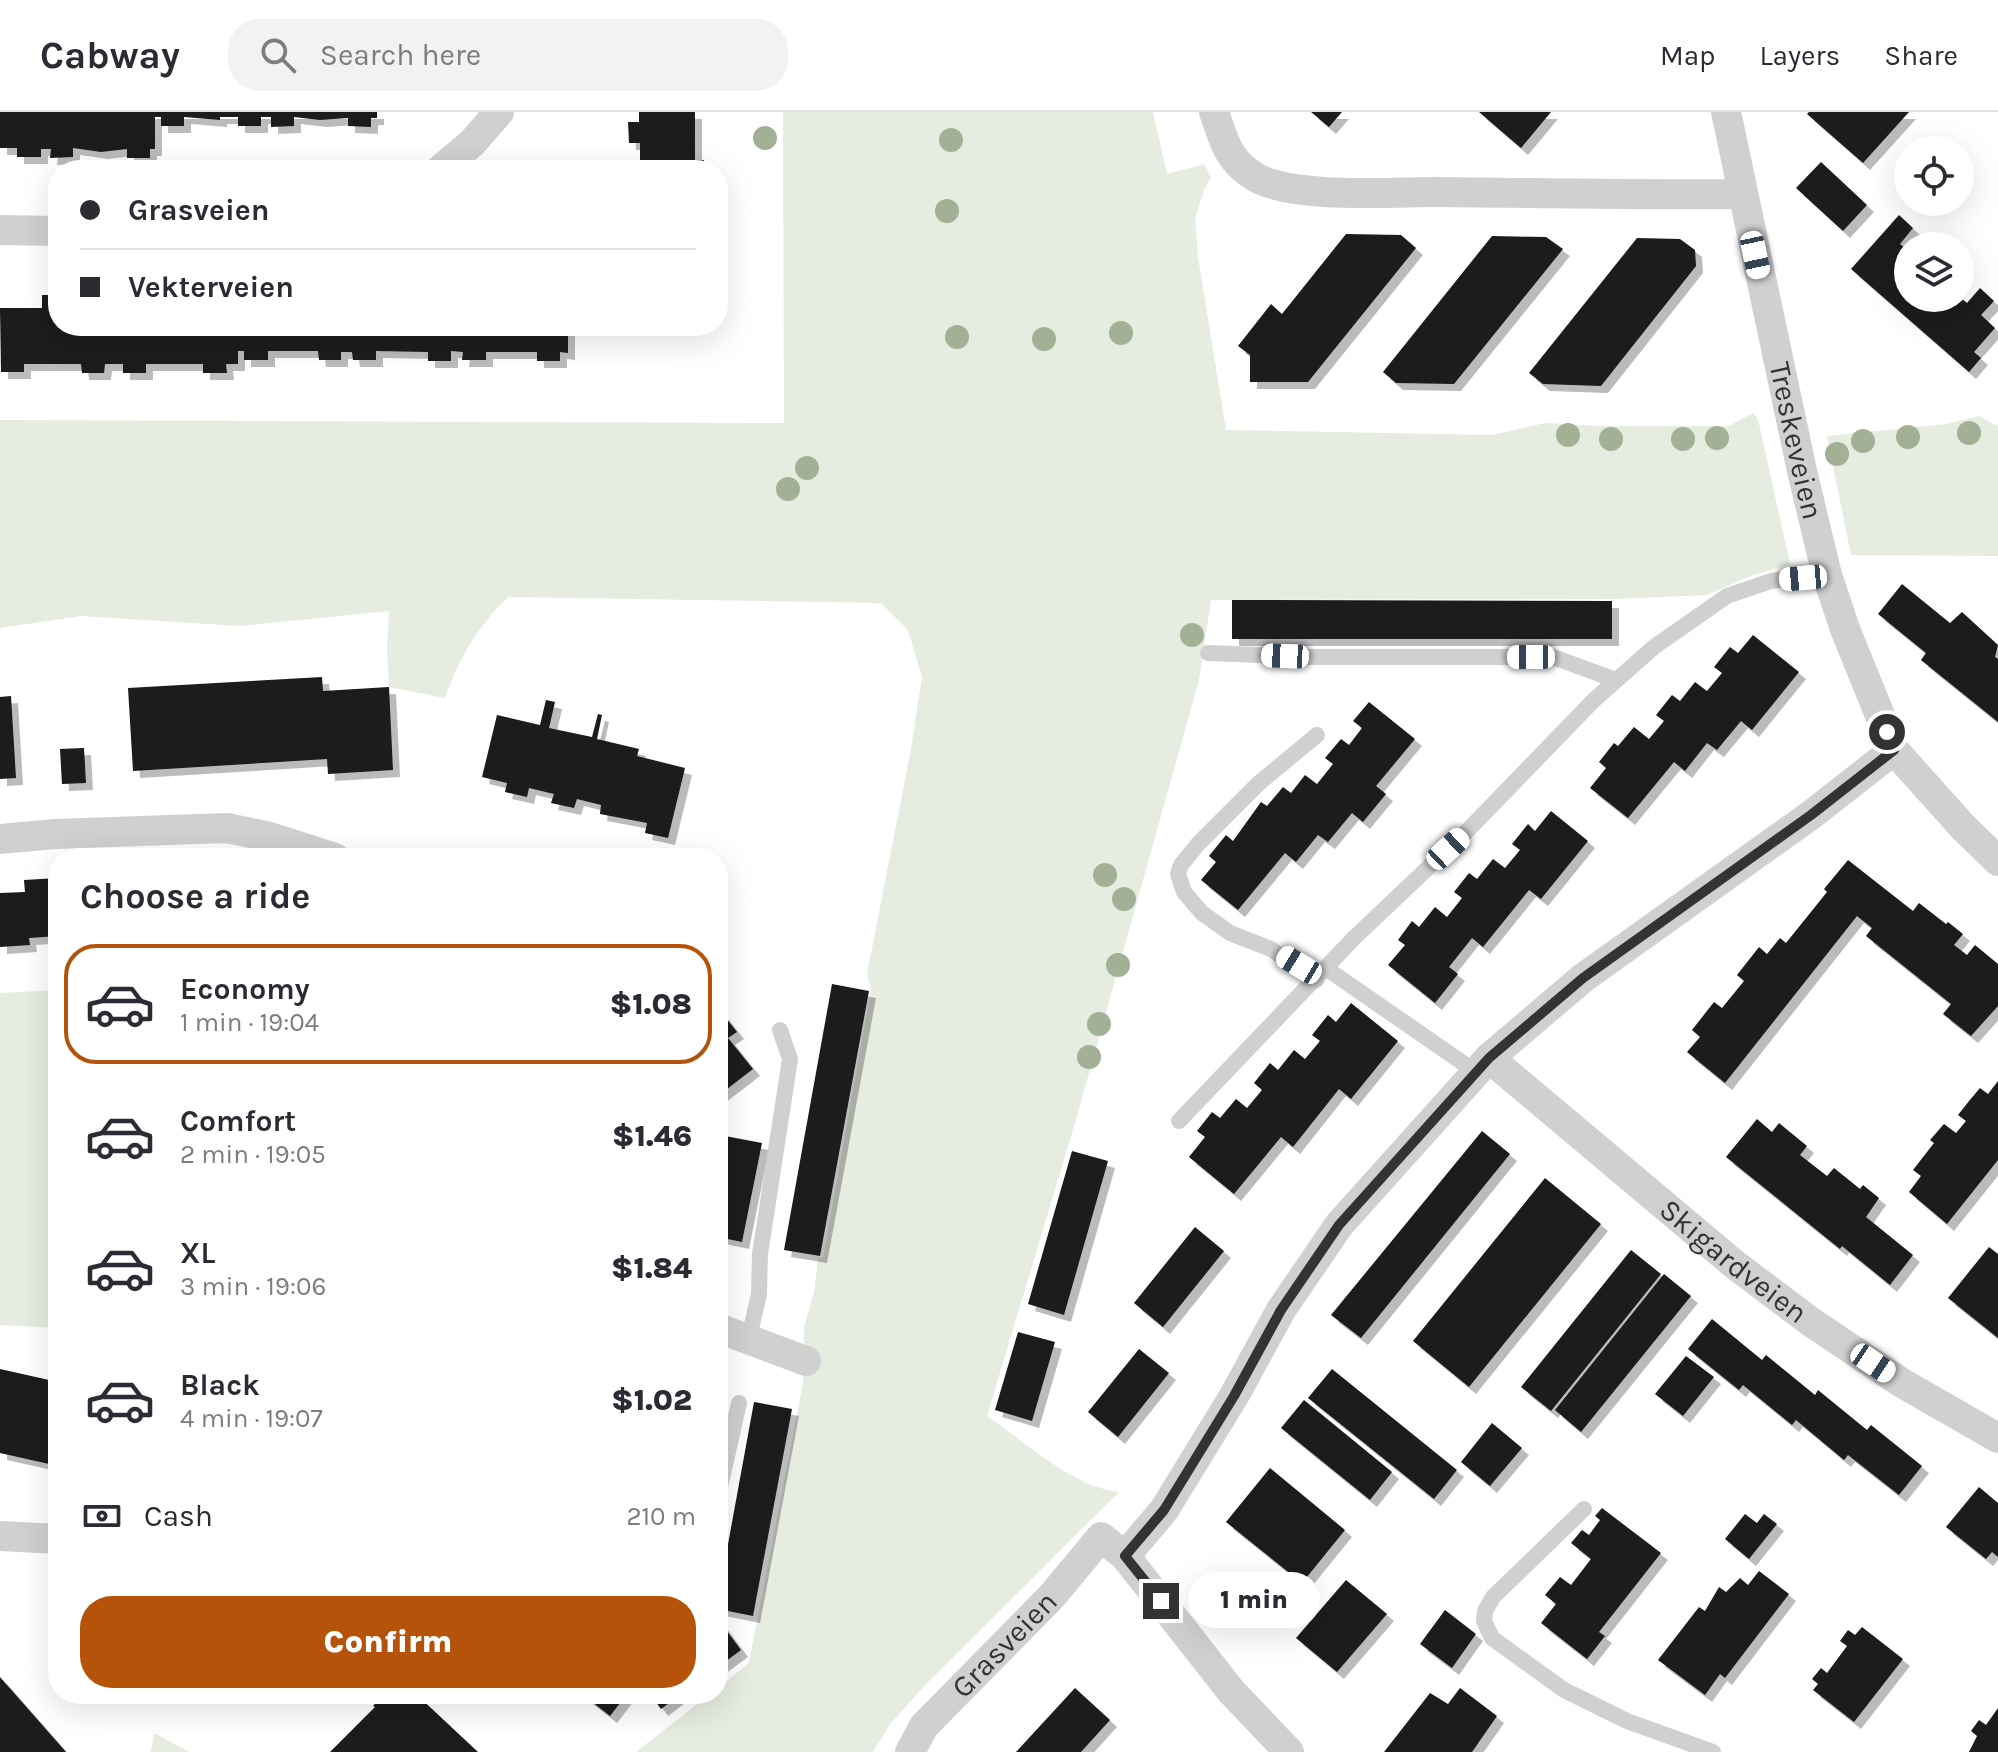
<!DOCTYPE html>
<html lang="en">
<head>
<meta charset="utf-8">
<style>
	:root { --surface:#fff; --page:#f2f2f3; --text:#2b2b33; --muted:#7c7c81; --line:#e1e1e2; --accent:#b45309 }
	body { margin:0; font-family:Karla,sans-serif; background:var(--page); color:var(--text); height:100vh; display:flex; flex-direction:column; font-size:30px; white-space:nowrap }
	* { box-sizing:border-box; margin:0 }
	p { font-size:26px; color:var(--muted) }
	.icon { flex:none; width:44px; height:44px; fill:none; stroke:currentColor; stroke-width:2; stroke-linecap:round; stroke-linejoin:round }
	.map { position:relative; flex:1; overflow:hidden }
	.drawer { position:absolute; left:48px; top:736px; width:680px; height:856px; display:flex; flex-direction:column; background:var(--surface); border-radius:32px; box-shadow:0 8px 32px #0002 }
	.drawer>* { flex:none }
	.hud { position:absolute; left:48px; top:48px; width:680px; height:176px; border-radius:32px; box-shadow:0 8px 32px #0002; display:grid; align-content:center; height:176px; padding:0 32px; background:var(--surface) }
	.tools { position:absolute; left:1894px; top:24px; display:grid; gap:16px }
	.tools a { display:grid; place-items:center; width:80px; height:80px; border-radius:50%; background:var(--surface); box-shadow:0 8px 32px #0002; font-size:40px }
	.end { position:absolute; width:36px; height:36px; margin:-18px; border:10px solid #333; background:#fff; box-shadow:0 0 0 4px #fff }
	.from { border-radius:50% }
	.bubble { position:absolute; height:56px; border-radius:28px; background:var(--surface); box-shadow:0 8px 32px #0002; font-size:26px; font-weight:800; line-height:56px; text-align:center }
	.car { position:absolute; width:24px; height:48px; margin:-24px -12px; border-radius:10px; box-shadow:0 0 6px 2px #0007; background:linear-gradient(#fff 24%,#345 0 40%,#fff 0 76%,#345 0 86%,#fff 0) }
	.hud b { display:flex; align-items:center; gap:28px; height:76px; font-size:30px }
	.hud b+b { border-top:2px solid var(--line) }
	.hud i { width:20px; height:20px; background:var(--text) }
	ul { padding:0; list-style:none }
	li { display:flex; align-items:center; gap:24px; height:120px; margin:0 16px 12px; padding:0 16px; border:4px solid transparent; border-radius:32px }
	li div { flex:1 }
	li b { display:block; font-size:30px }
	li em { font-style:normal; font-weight:800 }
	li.current { border-color:var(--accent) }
	li>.icon { width:72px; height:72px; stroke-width:1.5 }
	h2 { padding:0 32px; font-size:36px; line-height:96px }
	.pay { display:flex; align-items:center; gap:20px; height:88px; padding:0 32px; font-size:30px }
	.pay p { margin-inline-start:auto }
	.cta { display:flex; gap:16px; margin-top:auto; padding:16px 32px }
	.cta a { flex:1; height:92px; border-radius:32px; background:var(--accent); color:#fff; font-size:32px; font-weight:800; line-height:92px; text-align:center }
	header { display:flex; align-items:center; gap:48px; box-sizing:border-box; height:112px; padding:0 40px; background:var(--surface); border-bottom:2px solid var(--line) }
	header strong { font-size:38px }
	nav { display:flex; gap:44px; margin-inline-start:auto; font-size:28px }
	.search { width:560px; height:72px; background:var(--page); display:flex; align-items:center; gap:20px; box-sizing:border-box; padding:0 28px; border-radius:32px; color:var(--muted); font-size:30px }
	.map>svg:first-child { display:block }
</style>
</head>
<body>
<header>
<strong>Cabway</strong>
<div class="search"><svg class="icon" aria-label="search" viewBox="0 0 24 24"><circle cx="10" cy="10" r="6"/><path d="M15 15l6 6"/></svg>Search here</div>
<nav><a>Map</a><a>Layers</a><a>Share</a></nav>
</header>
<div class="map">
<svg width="1998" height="1640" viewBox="0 0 1998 1640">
	<defs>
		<filter id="shadow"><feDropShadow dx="7" dy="7" stdDeviation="0" flood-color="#0004"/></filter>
	</defs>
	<rect width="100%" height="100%" fill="#fff"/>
	<path fill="#e6ecdf" d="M783,0H1153L1167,62L1204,52L1211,65L1204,78L1195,107L1198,145L1226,318L1492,323L1545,311L1600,314H1729L1753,301L1758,307L1790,452L1748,465L1707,483L1617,487L1211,488L1199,568L1075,1011L987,1304C1025,1330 1072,1375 1119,1380L928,1570L890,1612L873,1640H636L710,1582H718V1576L749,1551L803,1271L804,1215L814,1180L818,1146H823L871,878L867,862L911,637L922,565L908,518L881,491L508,485C476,517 460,544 445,586L389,575L387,536L389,499L240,514L81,504L0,516V308L784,311Z
		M1979,304L1998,314V444L1851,443L1827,324L1947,312Z
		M58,878V1216L0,1213V881Z
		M154,1621L189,1640H151Z"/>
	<path fill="#1a1a1a" filter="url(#shadow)" d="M0,0H377V6H371V15L348,14V6L320,8L294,5V14L271,15V5H261V14H238V5H220V8L184,5V14H161V5H155V37H150V46H127V37L101,40L73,36V45L50,46L51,37H41V45H17V36H0Z
		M639,0H695V48H704V58H640V31H629L628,10H639Z
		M1311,0H1342L1329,15Z
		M1479,0H1551L1521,36Z
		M1809,0H1909L1863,51L1807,2Z
		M1821,50L1867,93L1843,119L1796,76Z
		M1899,103L1913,116L1900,132L1908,139V186H1961L1967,191L1980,176L1994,189L1981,203L1995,216L1974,240L1981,246L1969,260L1851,157Z
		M1346,122L1401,123L1416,136L1308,270H1250V243L1238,234L1271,192L1282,202Z
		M1492,124L1546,125L1563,137L1454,272L1396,271L1383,260Z
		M1637,126L1680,127L1695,138L1696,154L1601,274L1543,272L1529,261Z
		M42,183H58V214H568V241L560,240V249H537V240H486V248H462L463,240L451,239V249H428V240L376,239V248H353L352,240H341V248H319L318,239H268V248H244V239H238V252H226L227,261H203V252H146V261H123V252H105L104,261H82L81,252H24V260H1L0,196H42Z
		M1902,472L1950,511L1962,500L1998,533L1995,545L1998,547V610L1921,548L1926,541L1878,502Z
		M1232,488L1612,489V527H1232Z
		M1753,523L1799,560L1752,618L1741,609L1717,638L1707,631L1685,659L1674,650L1628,706L1590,676L1606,656L1599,650L1614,631L1618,634L1634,615L1649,627L1664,609L1656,603L1672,583L1680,589L1695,570L1707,579L1722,561L1714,555L1730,535L1738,541Z
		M322,565L323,579L389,575L393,658L328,662L327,647L133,659L128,576Z
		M11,584L16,666L0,667V585Z
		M546,588L555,590L549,616L592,625L598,602L602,603L597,627L639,637L637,644L685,656L668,726L645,721L647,711L600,702L601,693L577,687L574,696L551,691L554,682L529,676L527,685L505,680L507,671L482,665L497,603L540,613Z
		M1369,590L1415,627L1376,674L1386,682L1363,710L1352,701L1328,730L1318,723L1296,750L1285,741L1238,798L1201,768L1216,750L1209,744L1226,723L1233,729L1261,690L1267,694L1283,675L1291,681L1305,663L1317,672L1333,652L1325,646L1341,627L1349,633L1362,616L1353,609Z
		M84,636L86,671L62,672L60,637Z
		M1551,699L1588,729L1541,787L1529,778L1483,835L1472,826L1449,855L1458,862L1435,891L1388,853L1405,833L1398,828L1412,809L1419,815L1435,795L1447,805L1462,786L1454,780L1469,761L1477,767L1493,747L1505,756L1520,738L1512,732L1528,712L1535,719Z
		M1848,748L1913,799L1919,791L1946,812L1948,810L1963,822L1954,833L1967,843L1975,833L1998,852V894L1971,924L1943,902L1951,892L1866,824L1872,816L1857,804L1725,971L1687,940L1700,925L1692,918L1714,890L1722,896L1744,869L1737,863L1759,835L1767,842L1780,826L1786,831L1827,780L1824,777Z
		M58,766V824L29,826L30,833L0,835V781L25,780L24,768Z
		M832,872L869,879L820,1144L784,1138Z
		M1351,891L1398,929L1351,987L1339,977L1293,1035L1281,1025L1234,1082L1189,1045L1205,1025L1197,1019L1212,1000L1220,1006L1236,987L1247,996L1262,978L1254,971L1270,951L1278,958L1294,938L1305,947L1320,929L1312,923L1328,903L1336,910Z
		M722,901L737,920L728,926L753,957L718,984V904Z
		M1998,969V1048L1947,1112L1909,1080L1921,1064L1913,1058L1934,1031L1930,1028L1944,1012L1956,1021L1966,1009L1958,1003L1969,989L1980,976L1988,982Z
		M1757,1007L1772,1020L1779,1011L1807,1034L1800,1043L1827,1064L1834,1056L1860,1077L1863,1073L1879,1086L1866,1105L1913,1143L1890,1173L1842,1134L1840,1137L1726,1045Z
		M1482,1019L1510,1042L1361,1226L1331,1203Z
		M725,1024L762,1031L742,1130L718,1125V1063Z
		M1072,1039L1108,1049L1064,1203L1028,1192Z
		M1545,1066L1601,1112L1469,1275L1413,1229Z
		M1195,1115L1224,1139L1163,1215L1134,1191Z
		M1989,1135L1998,1142V1226L1948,1186Z
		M1631,1138L1661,1162L1551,1299L1521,1275Z
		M1664,1162L1691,1184L1581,1320L1555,1298Z
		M1712,1207L1762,1248L1766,1243L1815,1283L1818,1278L1867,1318L1871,1313L1922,1354L1899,1383L1848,1343L1844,1348L1796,1308L1792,1313L1743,1273L1739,1278L1688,1237Z
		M1018,1220L1055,1230L1032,1309L995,1298Z
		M1139,1237L1169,1261L1118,1325L1088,1300Z
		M1686,1244L1714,1265L1683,1304L1655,1282Z
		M0,1257L58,1270V1354L0,1341Z
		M1332,1257L1457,1358L1434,1387L1308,1286Z
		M1304,1288L1392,1360L1370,1388L1281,1316Z
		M754,1290L792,1297L753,1504L718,1497V1487Z
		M1492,1311L1522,1336L1490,1374L1461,1350Z
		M1270,1356L1345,1418L1302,1471L1226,1410Z
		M1979,1375L1998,1391V1445L1992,1440L1986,1447L1946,1415Z
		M1602,1396L1661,1441L1599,1520L1605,1524L1587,1547L1541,1511L1556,1492L1545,1483L1560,1465L1571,1473L1591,1447L1571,1431L1582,1418L1589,1423L1600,1408L1595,1404Z
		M1745,1402L1757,1411L1764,1402L1777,1412L1749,1447L1725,1427Z
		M1759,1459L1789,1482L1725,1566L1720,1562L1705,1583L1658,1548L1699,1495L1705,1499L1719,1475L1726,1480L1740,1466L1748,1473Z
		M1346,1468L1387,1502L1337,1560L1296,1526Z
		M1445,1498L1476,1522L1452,1556L1420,1532Z
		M718,1507L741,1538L718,1555Z
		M1862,1515L1903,1547L1854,1610L1813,1578L1818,1572L1812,1567L1821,1556L1827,1561L1847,1534L1840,1529L1848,1518L1855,1523Z
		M0,1565L66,1640H0Z
		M1075,1576L1110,1608L1081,1640H1016Z
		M1460,1576L1497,1604L1472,1640H1384L1430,1581L1448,1592Z
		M384,1582H416L478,1640H330L375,1595L373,1594Z
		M582,1582H627L610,1604Z
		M650,1582H681L661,1597Z
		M1998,1596V1640H1969L1977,1624L1971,1619L1979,1608L1986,1613Z"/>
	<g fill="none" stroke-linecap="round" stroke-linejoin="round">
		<path stroke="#d0d0d0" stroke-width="16" d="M1208,541L1311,545H1553L1616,568
			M1327,857L1476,960
			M1316,868L1271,837L1230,821L1202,801L1184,780L1178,762L1181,753L1198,732L1259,671L1317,623
			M1179,1009L1354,826L1469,717L1594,588L1654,535L1727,484L1771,469L1827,463
			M749,1226L759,1182L760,1142L790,947L780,918
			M718,1384L739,1291
			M1584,1397L1493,1485L1485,1499L1484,1509L1492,1526L1564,1578L1627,1609L1713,1640"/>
		<g stroke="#d0d0d0" stroke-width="30">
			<path d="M1214,0C1224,28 1227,48 1255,65C1294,87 1389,80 1436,80C1538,81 1640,83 1742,82"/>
			<path id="s1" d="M1726,0L1802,359L1827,463L1845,517L1894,638L1963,715L1998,749"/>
			<path d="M440,58L472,31L499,0"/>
			<path d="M0,118L58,119"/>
			<path d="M0,727L55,722L227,716L270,725L335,746"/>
			<path id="s2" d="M1489,946L1734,1152L1811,1210L1902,1271L1998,1326"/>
			<path d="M718,1216L806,1249"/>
			<path d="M0,1424L58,1427"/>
			<path d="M1125,1444L1164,1398L1234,1284L1281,1198L1339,1113L1489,946L1583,866L1811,703L1894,638"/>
			<path id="s3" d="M910,1640L924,1614L1052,1484L1101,1425L1125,1444L1231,1579L1289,1640"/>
		</g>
	</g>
	<g fill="#a2b095">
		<circle cx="765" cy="26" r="12"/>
		<circle cx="951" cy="28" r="12"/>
		<circle cx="947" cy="99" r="12"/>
		<circle cx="1121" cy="221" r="12"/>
		<circle cx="957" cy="225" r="12"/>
		<circle cx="1044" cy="227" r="12"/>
		<circle cx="1969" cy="321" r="12"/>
		<circle cx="1568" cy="323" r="12"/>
		<circle cx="1908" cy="325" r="12"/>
		<circle cx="1717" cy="326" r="12"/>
		<circle cx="1611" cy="327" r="12"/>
		<circle cx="1683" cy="327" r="12"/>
		<circle cx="1863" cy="329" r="12"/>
		<circle cx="1837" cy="342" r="12"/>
		<circle cx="807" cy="356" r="12"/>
		<circle cx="788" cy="377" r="12"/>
		<circle cx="1192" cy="523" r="12"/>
		<circle cx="1105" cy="763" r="12"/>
		<circle cx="1124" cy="787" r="12"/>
		<circle cx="1118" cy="853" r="12"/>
		<circle cx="1099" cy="912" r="12"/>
		<circle cx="1089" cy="945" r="12"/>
	</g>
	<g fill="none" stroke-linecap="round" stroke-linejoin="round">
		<path stroke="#333" stroke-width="10" d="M1161,1489L1125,1444L1164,1398L1234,1284L1281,1198L1339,1113L1489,946L1583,866L1811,703L1894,638L1887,620"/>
	</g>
	<g text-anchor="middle" stroke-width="8" stroke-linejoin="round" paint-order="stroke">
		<g font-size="30" fill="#333" stroke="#fff">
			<text dy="10" stroke="none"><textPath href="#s1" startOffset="336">Treskeveien</textPath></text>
			<text dy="10" stroke="none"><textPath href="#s2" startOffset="318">Skigardveien</textPath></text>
			<text dy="10" stroke="none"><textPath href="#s3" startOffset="144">Grasveien</textPath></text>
		</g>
	</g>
</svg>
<div class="tools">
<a><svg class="icon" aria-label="locate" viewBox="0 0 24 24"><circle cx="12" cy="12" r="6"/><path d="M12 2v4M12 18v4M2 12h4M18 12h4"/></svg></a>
<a><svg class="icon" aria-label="layers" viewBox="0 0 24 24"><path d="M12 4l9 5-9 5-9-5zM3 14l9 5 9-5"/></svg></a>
</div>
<i class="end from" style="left:1887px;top:620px"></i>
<i class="end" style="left:1161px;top:1489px"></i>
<div class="bubble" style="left:1188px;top:1460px;width:132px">1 min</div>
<i class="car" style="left:1755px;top:143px;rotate:168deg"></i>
<i class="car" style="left:1803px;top:466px;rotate:265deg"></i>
<i class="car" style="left:1285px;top:544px;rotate:272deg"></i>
<i class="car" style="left:1531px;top:545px;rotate:270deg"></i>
<i class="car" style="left:1448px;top:737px;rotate:47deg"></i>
<i class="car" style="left:1299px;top:853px;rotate:301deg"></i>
<i class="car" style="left:1873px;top:1251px;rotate:124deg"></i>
<div class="hud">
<b><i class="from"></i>Grasveien</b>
<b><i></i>Vekterveien</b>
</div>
<section class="drawer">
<h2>Choose a ride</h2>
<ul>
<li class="current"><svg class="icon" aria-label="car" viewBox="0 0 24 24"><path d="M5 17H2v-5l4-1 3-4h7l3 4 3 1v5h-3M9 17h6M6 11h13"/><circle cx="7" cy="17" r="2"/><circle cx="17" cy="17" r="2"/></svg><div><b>Economy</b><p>1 min · 19:04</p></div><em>$1.08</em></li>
<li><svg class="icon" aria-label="car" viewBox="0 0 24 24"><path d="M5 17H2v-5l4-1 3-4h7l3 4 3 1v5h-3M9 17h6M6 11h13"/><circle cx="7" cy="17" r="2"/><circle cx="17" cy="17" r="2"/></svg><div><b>Comfort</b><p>2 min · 19:05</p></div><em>$1.46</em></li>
<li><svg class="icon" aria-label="car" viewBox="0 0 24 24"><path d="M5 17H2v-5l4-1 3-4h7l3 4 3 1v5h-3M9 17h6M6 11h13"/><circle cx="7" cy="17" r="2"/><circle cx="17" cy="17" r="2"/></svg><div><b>XL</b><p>3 min · 19:06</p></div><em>$1.84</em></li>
<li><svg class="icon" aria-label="car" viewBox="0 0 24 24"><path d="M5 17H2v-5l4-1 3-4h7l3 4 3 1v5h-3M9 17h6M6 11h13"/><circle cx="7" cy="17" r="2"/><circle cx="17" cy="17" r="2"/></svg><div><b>Black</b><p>4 min · 19:07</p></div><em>$1.02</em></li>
</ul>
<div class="pay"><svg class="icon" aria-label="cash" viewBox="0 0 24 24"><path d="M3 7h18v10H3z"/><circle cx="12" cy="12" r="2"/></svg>Cash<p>210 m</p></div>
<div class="cta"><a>Confirm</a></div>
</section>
</div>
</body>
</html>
